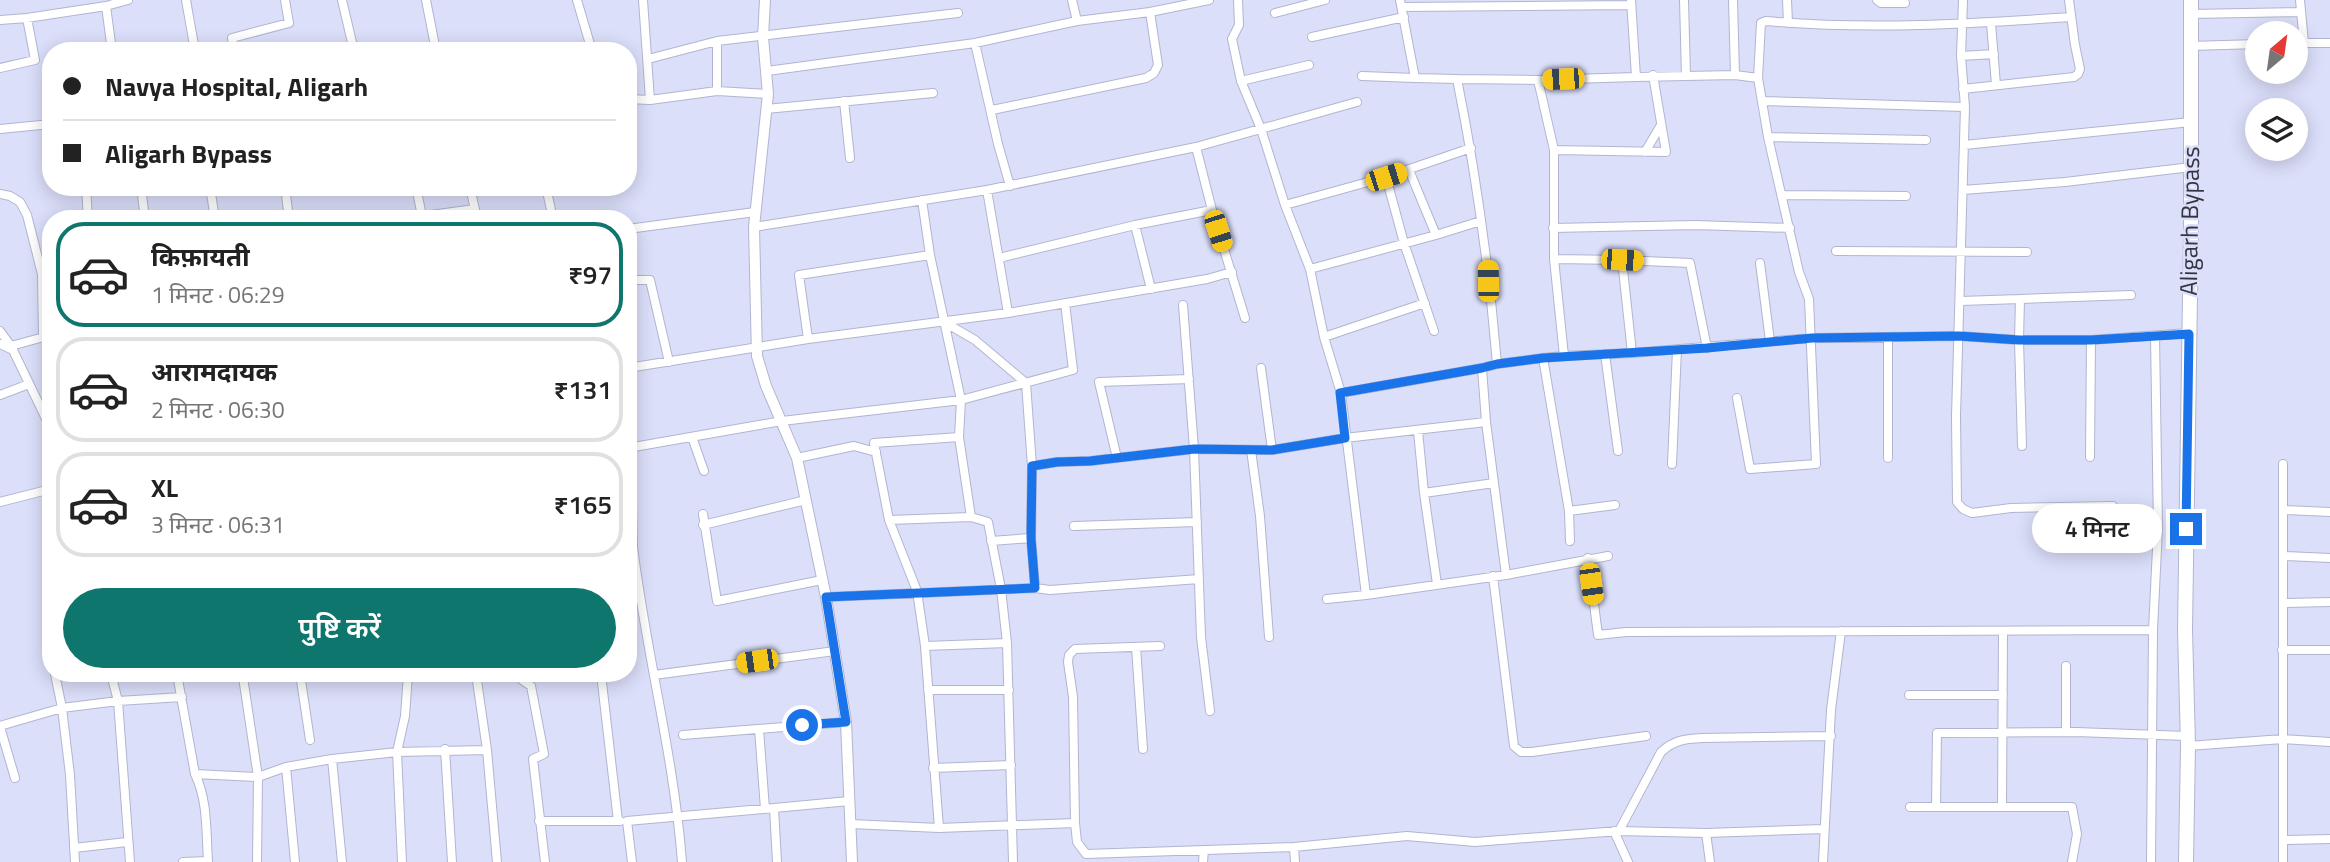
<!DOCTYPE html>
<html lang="hi">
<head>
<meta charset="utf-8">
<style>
	:root { --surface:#fff; --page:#f2f2f2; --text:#222; --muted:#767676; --line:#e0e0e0; --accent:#0f766e }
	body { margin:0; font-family:"Titillium Web","Noto Sans Devanagari",sans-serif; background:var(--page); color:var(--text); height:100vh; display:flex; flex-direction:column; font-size:26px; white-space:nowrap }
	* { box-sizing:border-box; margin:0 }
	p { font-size:23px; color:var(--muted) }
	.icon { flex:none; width:38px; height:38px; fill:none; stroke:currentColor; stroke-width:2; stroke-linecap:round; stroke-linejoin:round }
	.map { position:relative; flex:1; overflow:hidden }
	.details { position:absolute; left:42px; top:210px; width:595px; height:472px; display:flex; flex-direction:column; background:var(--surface); border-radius:28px; box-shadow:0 4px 18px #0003 }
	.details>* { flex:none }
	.hud { position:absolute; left:42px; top:42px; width:595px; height:154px; border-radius:28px; box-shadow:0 4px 18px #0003; display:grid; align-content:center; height:154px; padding:0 21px; background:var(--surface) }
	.needle { width:46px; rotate:29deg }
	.controls { position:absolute; left:2245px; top:21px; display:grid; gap:14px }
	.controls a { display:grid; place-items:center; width:63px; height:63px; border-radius:50%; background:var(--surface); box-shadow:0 4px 18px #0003; font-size:35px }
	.end { position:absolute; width:32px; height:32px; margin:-16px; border:9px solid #1a73e8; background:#fff; box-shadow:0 0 0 4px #fff }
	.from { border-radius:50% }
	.bubble { position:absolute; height:49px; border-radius:24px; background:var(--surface); box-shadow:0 4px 18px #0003; font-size:23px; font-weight:600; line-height:49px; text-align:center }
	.car { position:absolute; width:21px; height:42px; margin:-21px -10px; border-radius:9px; box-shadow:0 0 5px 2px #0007; background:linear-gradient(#f5c518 24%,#345 0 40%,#f5c518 0 76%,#345 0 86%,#f5c518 0) }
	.hud b { display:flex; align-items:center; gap:24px; height:66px; font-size:26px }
	.hud b+b { border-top:2px solid var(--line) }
	.hud i { width:18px; height:18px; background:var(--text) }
	ul { padding:12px 0 0; list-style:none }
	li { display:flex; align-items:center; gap:21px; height:105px; margin:0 14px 10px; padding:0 7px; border:4px solid var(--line); border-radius:28px }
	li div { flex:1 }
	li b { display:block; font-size:26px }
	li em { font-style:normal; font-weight:600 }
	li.active { border-color:var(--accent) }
	li>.icon { width:63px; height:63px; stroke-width:1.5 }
	.action { display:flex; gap:14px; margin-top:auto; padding:14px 21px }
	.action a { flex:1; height:80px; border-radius:42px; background:var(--accent); color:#fff; font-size:28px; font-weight:600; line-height:80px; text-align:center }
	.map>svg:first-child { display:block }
</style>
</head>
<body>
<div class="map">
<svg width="2330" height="862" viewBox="0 0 2330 862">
	<rect width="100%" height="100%" fill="#dcdffa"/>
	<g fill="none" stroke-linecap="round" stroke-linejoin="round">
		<defs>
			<path id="street" d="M186,0L195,51
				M342,0L354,51
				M426,0L436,51
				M577,0L592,51
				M643,0L650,100
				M1072,0L1077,21
				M1238,0L1239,25L1232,39L1241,81L1261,129L1285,205L1310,269L1324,337L1341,393L1366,595L1506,575L1608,556
				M1400,0L1415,78L1457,79C1476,173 1489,268 1497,364L1482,368L1486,422L1506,575
				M1684,0L1686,76
				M1733,0L1735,75
				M1787,0L1788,23
				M1877,0L1881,3H1905
				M1963,0L1961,56L1965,107L1956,416L1957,502L1963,509L1972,513L2011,508L2113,506L2121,524L2129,527L2158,528
				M2300,0L2304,43
				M106,6L128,0
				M1402,7L1631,5
				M1150,12L1209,0
				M1275,13L1325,0
				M2190,14L2301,12
				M0,20L27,18L106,6L112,51
				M1991,23L1996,85
				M1312,37L1404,17
				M975,43L998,144L1010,186
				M2296,43H2330
				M2190,46L2258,44
				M234,51L232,38L289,23L285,0
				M1961,56L1994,54
				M648,59L717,41L958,13
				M0,68L35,60L27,18
				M767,71L975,43L1077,21L1150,12L1158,65L1154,73L1146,78L992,110
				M1362,76L1415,78
				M1636,77L1735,75L1758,78
				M1457,79L1538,80L1636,77L1631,0
				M1538,80L1554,150V259L1564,356L1543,358L1569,511L1570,541
				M1241,81L1309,65
				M1963,89L2074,77L2078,74L2080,69L2075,45L2069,0
				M717,91V41
				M628,99L650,100L717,91L768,94
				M844,101L850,158
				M1762,101L1965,107
				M766,109L933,93
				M0,129L51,124
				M1768,137L1926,140
				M1964,145L2191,122
				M1196,147L1357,102
				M1554,150L1666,152L1653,75
				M1645,152L1661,125
				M1409,170L1436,235L1481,221
				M1386,177L1471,148
				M86,187L88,219
				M141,187L145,219
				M210,187L215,219
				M285,187L289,219
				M416,187L422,216
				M470,187L477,219
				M546,187L553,219
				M1963,190L2065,182L2191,167
				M0,194L10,196L20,202L27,215L42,274L43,336
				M1782,195L1906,196
				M922,200L930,255L961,400L959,437L971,517
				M1285,205L1386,177L1404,243L1434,331
				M401,219L475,209
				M1135,225L1151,289
				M754,227L987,190L1196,147L1212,210L1245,318
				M1553,228L1695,225L1790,228
				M628,229L755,212
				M1836,251L2027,252
				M999,258L1135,225L1212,210
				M1554,259L1622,260
				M1760,263L1770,341
				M1310,269L1436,235
				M628,280H650L669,362
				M2020,299L2131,295
				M1961,301L2020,299L2019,340L2022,446
				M1008,313L1207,279L1232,272
				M944,322L975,340L1026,383L1032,466L1031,538L1035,588L1050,590L1199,579
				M0,331L11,346L51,429
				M1324,337L1425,303
				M1888,338V458
				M808,339L799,275L930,255
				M0,344L13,350
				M11,346L51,335
				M1632,353L1622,260L1690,263L1707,348
				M1605,354L1618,451
				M1564,356L1632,353L1812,338L1959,336L2019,340H2091L2189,333
				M1497,364L1543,358
				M628,368L808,339L1008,313L987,190
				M1341,393L1482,368
				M0,395L29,384
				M1737,398L1750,469L1816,464L1809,299L1799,272L1768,137L1758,78L1761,23L1766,21C1868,30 1970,24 2071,17
				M1418,431L1424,493L1437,584
				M692,437L704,471
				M959,437L874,443L889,520L917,591L925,646L939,828L1075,823
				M628,448L782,421L961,400L1073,370L1065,303
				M1251,450L1260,516L1269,637
				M1272,450L1345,438L1486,422
				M2090,457L2091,340
				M797,458L854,446L876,452
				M1117,458L1099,382L1189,379
				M1672,464L1677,349
				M1032,466L1057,462L1090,461L1194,449L1183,305
				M628,492L632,508L633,547
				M1424,493L1494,483
				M0,502L51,489
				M2284,510L2330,512
				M1569,511L1615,505
				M703,514L717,601L822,580
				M889,520L971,517L988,522L1001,589L1007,643L1013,862
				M703,525L806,500
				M1074,526L1197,522
				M991,541L1031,538
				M628,548L633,547C646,653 674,756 682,862
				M2285,556L2330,558
				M1588,558L1598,635L1626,632L2153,630
				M1493,576L1514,746L1521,752H1532L1646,736
				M826,597L1035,588
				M1327,599L1366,595
				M2284,603L2330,602
				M48,636L51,652
				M925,646L1007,643
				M1160,646L1075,649L1069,655L1068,662L1073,697L1075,823L1077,842L1086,854L1294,847L1407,836L1475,842L1619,831L1706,833L1824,829
				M1136,647L1143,749
				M2282,650H2330
				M111,674L118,701L130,862
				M177,674L195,774C208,801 206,832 208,861L183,862
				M300,674L310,740
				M476,674L487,750L497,862
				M521,674L522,680L531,686L544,754L533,759L545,862
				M601,674L618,821
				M654,675L835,651
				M409,676L420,674
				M928,690H1009
				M1909,695H2003
				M1210,711L1201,637L1194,449L1272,450L1261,368
				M0,726L62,708L55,674
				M0,727L15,778
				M759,729L765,809
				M2066,732V666
				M683,735L846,722
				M2188,746L2283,739L2330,742
				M445,749L452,862
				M332,759L342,862
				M286,767L295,862
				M933,768L1011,765
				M195,774L258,777L286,767L332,759L397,752L487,750
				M1936,806L1937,733L2076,732L2187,736
				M2002,806L2003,632
				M1910,807H2072L2077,834L2072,862
				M774,808L849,801
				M539,821H620
				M851,824L939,828
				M1614,831L1628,862
				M1619,831L1661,752C1674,740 1685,739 1702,738L1831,736
				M1706,833L1710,862
				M2284,840L2330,839
				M1294,847L1295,862
				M74,848L127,842
				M75,862L70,775L62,708L118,701L182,697
				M257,862L258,777L243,677L295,674
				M402,862L397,752L405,716L408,674
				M632,862L627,821L774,808L777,862
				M1203,862L1204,850
				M1823,862L1831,710L1841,631
				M2151,862L2153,630L2158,528L2155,336
				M2283,862V464"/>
			<path id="secondary" d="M765,0L763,37L768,94L754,227L757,356L766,386L797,458L826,597L846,722L852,862"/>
			<path id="highway" d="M2186,862L2188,746L2185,630L2191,230V0"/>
		</defs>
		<use href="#street" stroke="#b2b5cf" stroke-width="10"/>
		<use href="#secondary" stroke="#b2b5cf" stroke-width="12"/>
		<use href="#highway" stroke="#b2b5cf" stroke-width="16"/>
		<use href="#street" stroke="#fff" stroke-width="8"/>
		<use href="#secondary" stroke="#fff" stroke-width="10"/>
		<use href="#highway" stroke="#fff" stroke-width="14"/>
	</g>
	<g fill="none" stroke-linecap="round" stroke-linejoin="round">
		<path stroke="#1a73e8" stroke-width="9" d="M802,725L846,722L826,597L1035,588L1031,538L1032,466L1057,462L1090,461L1194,449L1272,450L1345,438L1340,393L1482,368L1497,364L1543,358L1707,348L1812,338L1959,336L2019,340H2091L2189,334L2186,529"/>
	</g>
	<g text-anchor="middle" stroke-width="5" stroke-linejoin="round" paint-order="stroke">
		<g font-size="24" fill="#343540" stroke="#dcdffa">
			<text transform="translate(2190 221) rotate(-89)" y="8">Aligarh Bypass</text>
		</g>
	</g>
</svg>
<div class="controls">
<a><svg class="needle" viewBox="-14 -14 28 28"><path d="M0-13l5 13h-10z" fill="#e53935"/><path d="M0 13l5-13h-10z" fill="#767676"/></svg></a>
<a><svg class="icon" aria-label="layers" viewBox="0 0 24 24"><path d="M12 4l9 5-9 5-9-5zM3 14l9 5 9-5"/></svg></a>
</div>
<i class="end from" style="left:802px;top:725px"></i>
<i class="end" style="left:2186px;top:529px"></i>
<div class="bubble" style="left:2032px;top:504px;width:130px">4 मिनट</div>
<i class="car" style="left:1563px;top:79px;rotate:268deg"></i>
<i class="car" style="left:1386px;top:177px;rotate:72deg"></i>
<i class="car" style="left:1218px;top:231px;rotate:162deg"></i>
<i class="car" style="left:1622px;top:260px;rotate:93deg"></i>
<i class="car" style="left:1488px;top:281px;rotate:359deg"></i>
<i class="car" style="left:1591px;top:584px;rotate:172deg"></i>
<i class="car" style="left:757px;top:661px;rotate:262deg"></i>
<div class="hud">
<b><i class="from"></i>Navya Hospital, Aligarh</b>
<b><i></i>Aligarh Bypass</b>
</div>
<section class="details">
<ul>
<li class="active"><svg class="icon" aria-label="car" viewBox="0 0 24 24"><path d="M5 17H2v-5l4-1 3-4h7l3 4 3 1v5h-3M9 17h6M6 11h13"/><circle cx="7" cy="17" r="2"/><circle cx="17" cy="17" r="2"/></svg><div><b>किफ़ायती</b><p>1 मिनट · 06:29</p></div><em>₹97</em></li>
<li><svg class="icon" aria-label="car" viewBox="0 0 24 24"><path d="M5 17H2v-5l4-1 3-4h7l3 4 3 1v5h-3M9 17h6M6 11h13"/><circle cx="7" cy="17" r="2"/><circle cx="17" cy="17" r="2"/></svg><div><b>आरामदायक</b><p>2 मिनट · 06:30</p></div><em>₹131</em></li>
<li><svg class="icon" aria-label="car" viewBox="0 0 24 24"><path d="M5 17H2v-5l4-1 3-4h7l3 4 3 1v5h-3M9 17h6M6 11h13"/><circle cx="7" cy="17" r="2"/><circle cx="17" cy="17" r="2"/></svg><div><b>XL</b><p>3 मिनट · 06:31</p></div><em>₹165</em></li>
</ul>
<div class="action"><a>पुष्टि करें</a></div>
</section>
</div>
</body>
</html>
